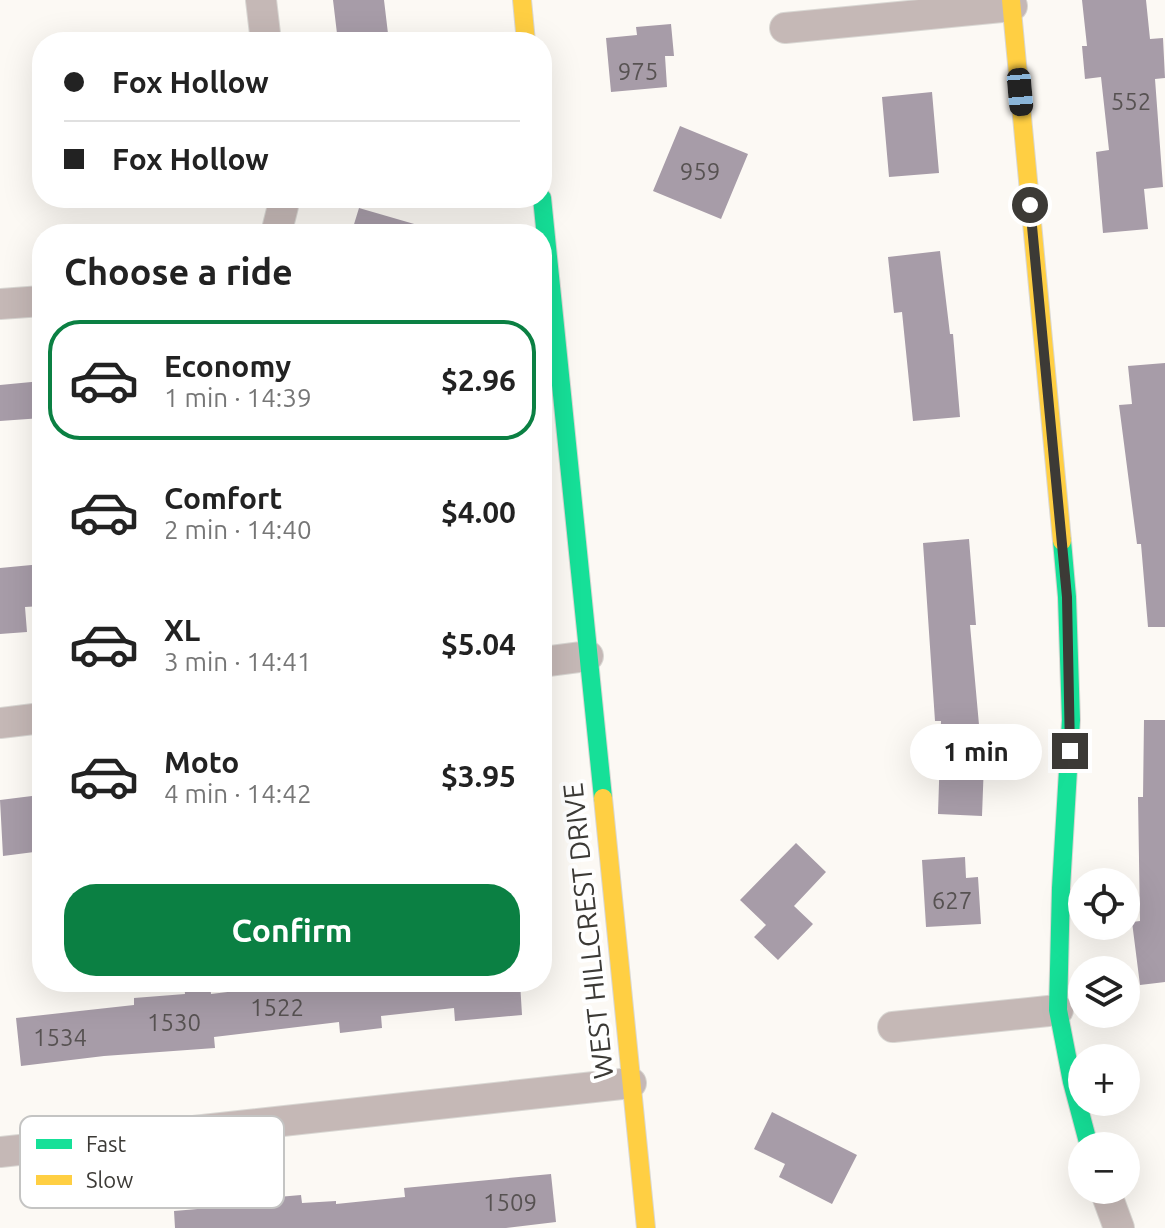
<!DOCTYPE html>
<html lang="en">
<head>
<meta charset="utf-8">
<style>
	:root { --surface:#fff; --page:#f2f2f2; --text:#222; --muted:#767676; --line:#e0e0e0; --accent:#0b8043 }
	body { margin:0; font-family:Ubuntu,sans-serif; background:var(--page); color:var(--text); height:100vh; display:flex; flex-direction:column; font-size:30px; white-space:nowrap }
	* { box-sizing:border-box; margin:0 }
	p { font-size:26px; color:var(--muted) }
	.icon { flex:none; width:44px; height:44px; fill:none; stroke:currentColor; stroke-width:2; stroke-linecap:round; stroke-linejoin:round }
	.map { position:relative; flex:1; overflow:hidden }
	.sheet { position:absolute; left:32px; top:224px; width:520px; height:768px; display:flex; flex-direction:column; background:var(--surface); border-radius:32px; box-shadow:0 8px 32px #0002 }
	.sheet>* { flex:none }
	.guide { position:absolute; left:32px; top:32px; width:520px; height:176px; border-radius:32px; box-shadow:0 8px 32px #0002; display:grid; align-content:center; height:176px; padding:0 32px; background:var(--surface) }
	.fabs { position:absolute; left:1068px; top:868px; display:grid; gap:16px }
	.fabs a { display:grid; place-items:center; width:72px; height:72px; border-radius:50%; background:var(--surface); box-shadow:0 8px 32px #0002; font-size:40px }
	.end { position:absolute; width:36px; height:36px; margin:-18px; border:10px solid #3c3a36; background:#fff; box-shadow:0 0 0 4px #fff }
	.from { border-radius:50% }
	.bubble { position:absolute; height:56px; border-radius:28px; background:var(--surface); box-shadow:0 8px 32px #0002; font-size:26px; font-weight:700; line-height:56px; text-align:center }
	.car { position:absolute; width:24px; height:48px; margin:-24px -12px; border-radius:10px; box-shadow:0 0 6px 2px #0007; background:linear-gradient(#222 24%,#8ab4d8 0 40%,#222 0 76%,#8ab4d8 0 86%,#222 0) }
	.guide b { display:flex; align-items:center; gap:28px; height:76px; font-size:30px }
	.guide b+b { border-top:2px solid var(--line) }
	.guide i { width:20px; height:20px; background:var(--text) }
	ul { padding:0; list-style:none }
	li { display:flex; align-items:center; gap:24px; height:120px; margin:0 16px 12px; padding:0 16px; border:4px solid transparent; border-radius:32px }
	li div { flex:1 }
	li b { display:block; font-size:30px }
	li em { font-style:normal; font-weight:700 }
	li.current { border-color:var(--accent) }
	li>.icon { width:72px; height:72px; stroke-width:1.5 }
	h2 { padding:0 32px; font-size:36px; line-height:96px }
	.button { display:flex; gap:16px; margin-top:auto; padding:16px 32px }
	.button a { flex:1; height:92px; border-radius:32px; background:var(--accent); color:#fff; font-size:32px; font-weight:700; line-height:92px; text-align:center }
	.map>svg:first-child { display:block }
</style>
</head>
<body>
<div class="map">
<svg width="1165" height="1228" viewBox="0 0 1165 1228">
	<rect width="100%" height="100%" fill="#fcf9f4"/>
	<path fill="#a79ca8" d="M333,0H384L389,42H338Z
		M1082,0H1146L1150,39L1163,38L1165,78L1155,79L1163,187L1144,189L1148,229L1103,233L1096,152L1109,150L1101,77L1085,79L1082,46H1087Z
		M671,24L674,56H665L667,87L611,92L606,38L637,35L636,27Z
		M932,92L939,173L889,177L882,97Z
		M680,126L748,154L721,219L653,191Z
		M359,208L428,228L427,234H351Z
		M940,251L950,334H953L960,417L913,421L902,312L894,313L888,257Z
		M1165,363V627H1148L1141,544H1137L1119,405L1132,404L1128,366Z
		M42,381V418L0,421V385Z
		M969,539L976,625H970L980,736H985L982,816L938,814L941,721H935L923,543Z
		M42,564V606L25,607L27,632L0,634V568Z
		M1144,720H1165V982L1140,985L1132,922L1140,921L1138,797H1143Z
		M40,795L42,851L3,856L0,800Z
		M796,843L826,872L794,906L813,924L778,960L754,937L766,925L740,900Z
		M965,857L966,878L978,877L981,924L926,927L922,860Z
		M184,982H210L211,994L309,982V988L367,982H520L522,1015L455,1021L454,1008L381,1016L382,1028L340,1033L339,1022L214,1037L215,1048L104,1056L21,1066L16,1018L134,1005V998L185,994Z
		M772,1112L857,1155L832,1204L779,1177L785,1164L754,1149Z
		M551,1174L556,1222L506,1228H175L174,1211L256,1204L255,1199L301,1195L302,1203L336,1201V1204L405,1197L404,1188Z"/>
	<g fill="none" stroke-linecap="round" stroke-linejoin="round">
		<defs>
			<path id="street" d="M261,0L266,42
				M785,28L1012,6
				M276,234L283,206L282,198
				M0,304L42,301
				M542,662L588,656
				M0,723L42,718
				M893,1027L1058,1010
				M0,1152L631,1083
				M1105,1190L1119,1228"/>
			<path id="fast" d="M542,198L603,798
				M1062,541L1067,597L1071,720L1061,888L1058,1010L1072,1082L1089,1146"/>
			<path id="slow" d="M522,0L526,42
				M1011,0L1062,541
				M603,798L646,1228"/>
		</defs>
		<use href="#street" stroke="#d9d7d3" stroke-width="32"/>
		<use href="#fast" stroke="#d9d7d3" stroke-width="20"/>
		<use href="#slow" stroke="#d9d7d3" stroke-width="20"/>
		<use href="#street" stroke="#c5b8b6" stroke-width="30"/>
		<use href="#fast" stroke="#16e098" stroke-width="18"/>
		<use href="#slow" stroke="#ffcf43" stroke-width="18"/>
	</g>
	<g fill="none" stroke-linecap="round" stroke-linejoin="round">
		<path stroke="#3c3a36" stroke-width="10" d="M1030,205L1067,597L1070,751"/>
	</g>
	<g text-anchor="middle" stroke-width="8" stroke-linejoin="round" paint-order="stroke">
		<g font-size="24" fill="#575252">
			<text x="638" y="80">975</text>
			<text x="1131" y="110">552</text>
			<text x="700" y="180">959</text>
			<text x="952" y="909">627</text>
			<text x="277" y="1016">1522</text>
			<text x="174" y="1031">1530</text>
			<text x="60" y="1046">1534</text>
			<text x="510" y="1211">1509</text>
		</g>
		<g font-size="28" fill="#3c3a36" stroke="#fff">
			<text transform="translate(588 931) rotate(-96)" y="10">WEST HILLCREST DRIVE</text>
		</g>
	</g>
	<rect x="20" y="1116" width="264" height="92" rx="12" fill="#fff" stroke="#c4c4c3" stroke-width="2"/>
	<rect x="36" y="1139" width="36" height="10" fill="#16e098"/>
	<rect x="36" y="1175" width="36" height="10" fill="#ffcf43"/>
	<g font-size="22" fill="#3c3a36">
		<text x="86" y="1152">Fast</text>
		<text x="86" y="1188">Slow</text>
	</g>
</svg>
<div class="fabs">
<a><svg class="icon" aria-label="locate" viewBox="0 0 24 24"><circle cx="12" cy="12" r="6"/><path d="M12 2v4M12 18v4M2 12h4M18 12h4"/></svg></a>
<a><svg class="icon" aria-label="layers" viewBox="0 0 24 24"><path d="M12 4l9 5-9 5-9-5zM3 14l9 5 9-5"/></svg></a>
<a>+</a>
<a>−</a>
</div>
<i class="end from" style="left:1030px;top:205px"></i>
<i class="end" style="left:1070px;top:751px"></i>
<div class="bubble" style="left:910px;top:724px;width:132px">1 min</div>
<i class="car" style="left:1020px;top:92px;rotate:175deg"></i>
<div class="guide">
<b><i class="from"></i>Fox Hollow</b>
<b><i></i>Fox Hollow</b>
</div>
<section class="sheet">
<h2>Choose a ride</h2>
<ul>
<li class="current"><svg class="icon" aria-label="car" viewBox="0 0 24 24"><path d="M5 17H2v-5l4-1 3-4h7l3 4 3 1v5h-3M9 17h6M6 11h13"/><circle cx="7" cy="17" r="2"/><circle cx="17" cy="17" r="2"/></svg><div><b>Economy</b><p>1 min · 14:39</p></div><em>$2.96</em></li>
<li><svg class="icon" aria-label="car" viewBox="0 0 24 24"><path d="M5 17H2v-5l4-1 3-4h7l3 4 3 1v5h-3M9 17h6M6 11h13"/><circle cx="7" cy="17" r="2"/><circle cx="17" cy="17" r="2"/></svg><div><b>Comfort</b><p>2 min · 14:40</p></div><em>$4.00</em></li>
<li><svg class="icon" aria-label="car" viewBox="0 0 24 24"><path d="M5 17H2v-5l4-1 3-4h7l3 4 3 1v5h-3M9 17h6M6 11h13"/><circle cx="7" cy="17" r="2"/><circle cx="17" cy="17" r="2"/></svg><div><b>XL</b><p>3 min · 14:41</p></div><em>$5.04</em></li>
<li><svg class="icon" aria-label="car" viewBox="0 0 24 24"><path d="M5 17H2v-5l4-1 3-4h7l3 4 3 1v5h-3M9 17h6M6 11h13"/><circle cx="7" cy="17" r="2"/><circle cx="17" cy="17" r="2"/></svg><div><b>Moto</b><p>4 min · 14:42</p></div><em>$3.95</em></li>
</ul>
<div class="button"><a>Confirm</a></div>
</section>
</div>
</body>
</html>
